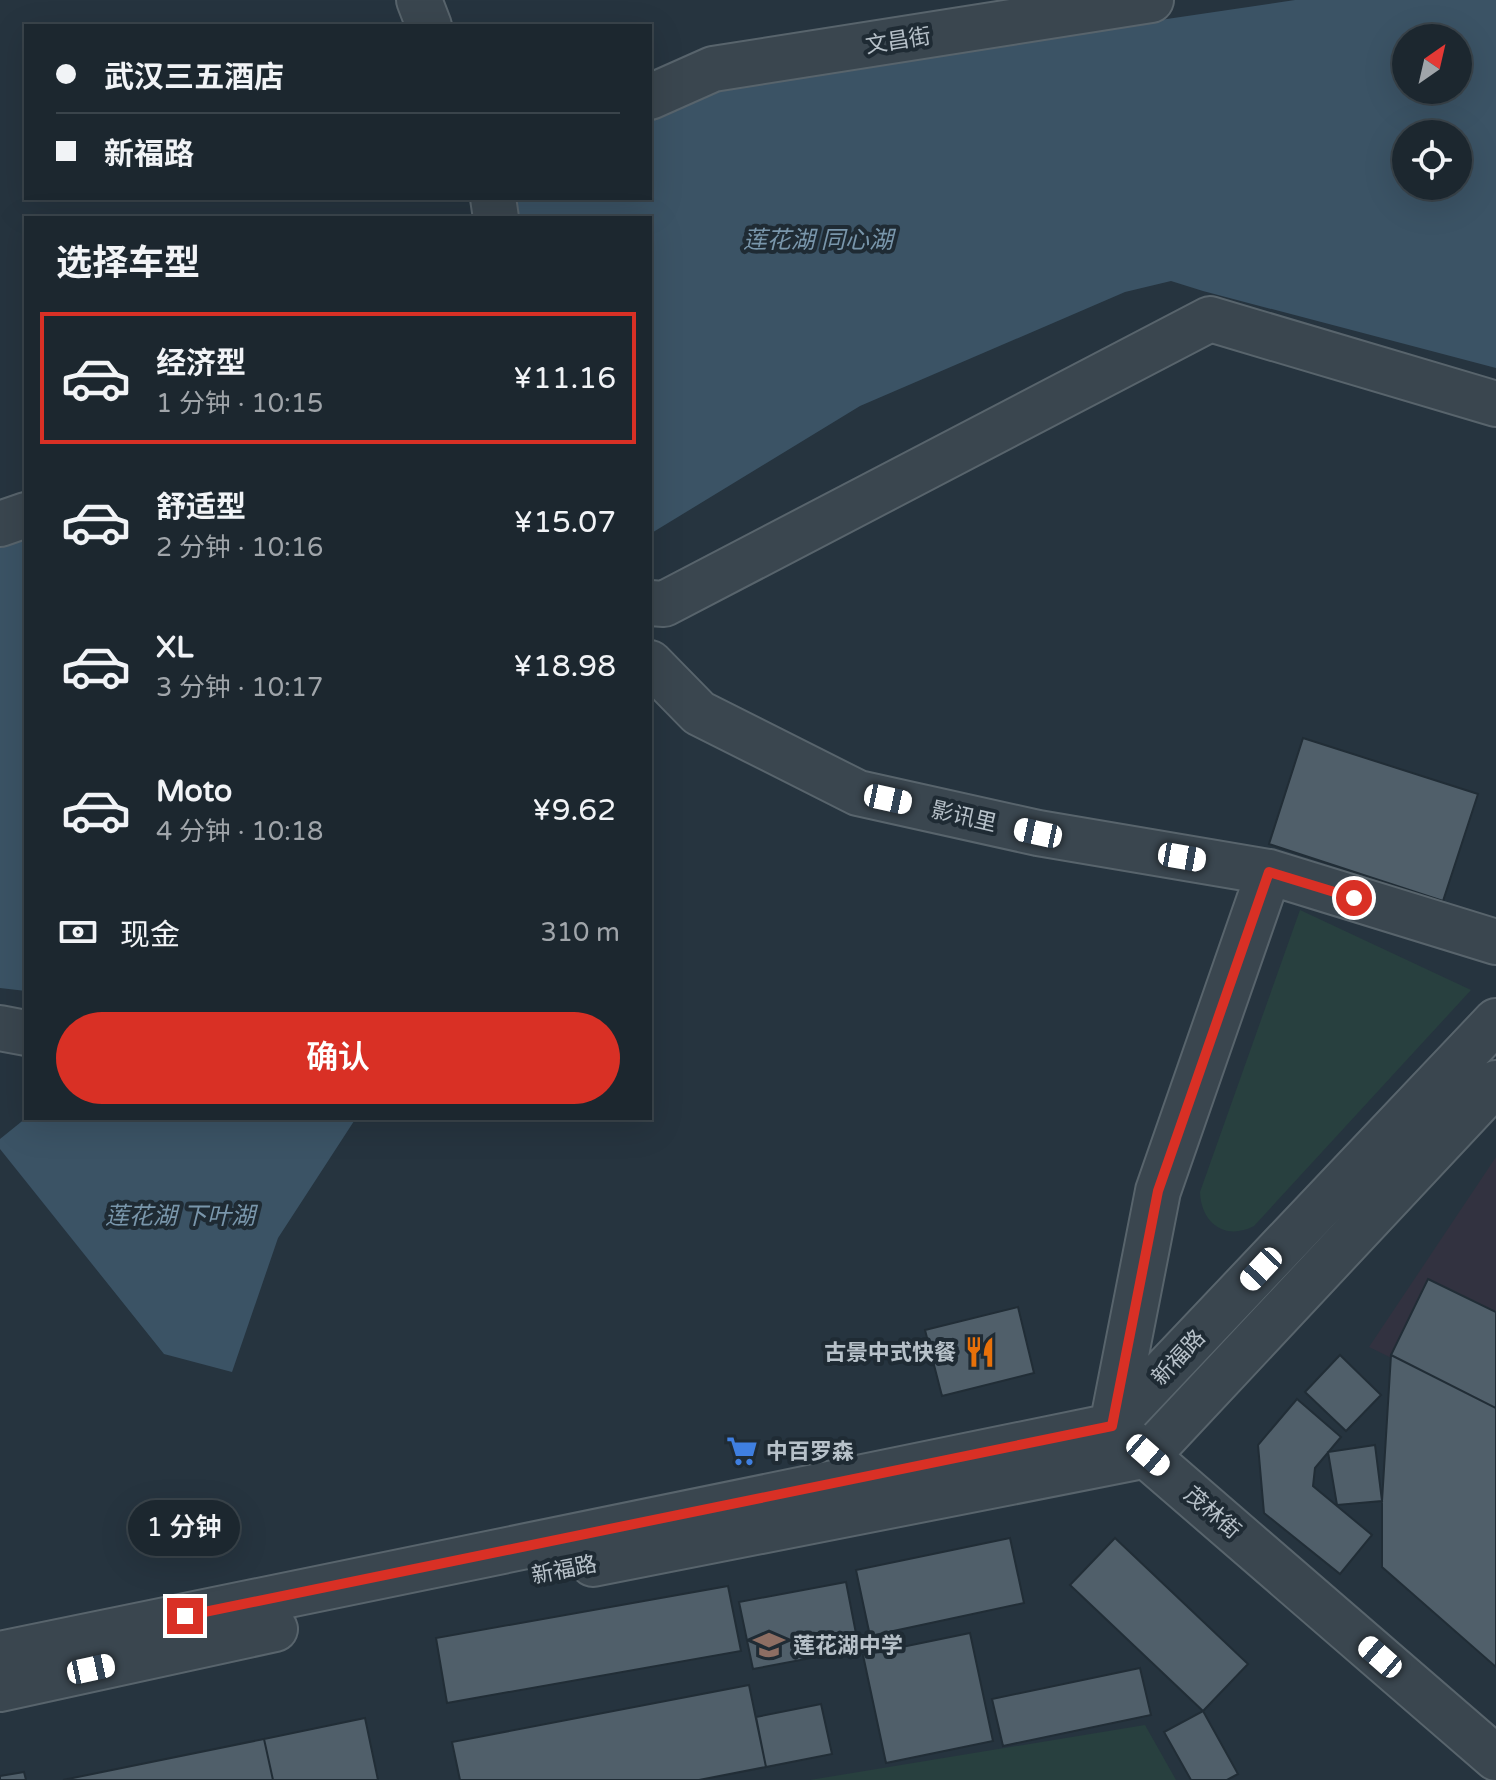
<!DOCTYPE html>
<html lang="zh">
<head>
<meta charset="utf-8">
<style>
	:root { --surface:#1c272f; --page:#29333b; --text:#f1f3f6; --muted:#a0a5aa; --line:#3a444b; --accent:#d93025 }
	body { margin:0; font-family:"Varela Round","Noto Sans SC",sans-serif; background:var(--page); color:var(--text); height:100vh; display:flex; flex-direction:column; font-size:30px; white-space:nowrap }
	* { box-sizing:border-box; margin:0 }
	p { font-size:26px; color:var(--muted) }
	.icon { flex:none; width:44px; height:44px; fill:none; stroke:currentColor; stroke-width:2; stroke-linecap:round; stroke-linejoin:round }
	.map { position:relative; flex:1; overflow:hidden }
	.details { position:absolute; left:24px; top:216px; width:628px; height:904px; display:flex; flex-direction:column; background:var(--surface); border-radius:0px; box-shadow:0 8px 32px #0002,0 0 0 2px var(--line) }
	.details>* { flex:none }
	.top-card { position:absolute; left:24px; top:24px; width:628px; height:176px; border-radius:0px; box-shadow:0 8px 32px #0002,0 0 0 2px var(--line); display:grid; align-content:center; height:176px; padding:0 32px; background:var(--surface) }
	.needle { width:52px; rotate:34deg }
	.tools { position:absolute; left:1392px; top:24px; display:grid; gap:16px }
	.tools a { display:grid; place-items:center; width:80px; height:80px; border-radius:50%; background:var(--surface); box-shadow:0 8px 32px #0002,0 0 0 2px var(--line); font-size:40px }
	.end { position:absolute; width:36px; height:36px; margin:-18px; border:10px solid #d93025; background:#fff; box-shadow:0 0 0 4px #fff }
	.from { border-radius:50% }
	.bubble { position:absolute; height:56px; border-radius:28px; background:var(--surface); box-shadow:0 8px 32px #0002,0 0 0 2px var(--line); font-size:26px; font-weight:600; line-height:56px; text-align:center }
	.car { position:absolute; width:24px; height:48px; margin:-24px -12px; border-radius:10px; box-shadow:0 0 6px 2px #0007; background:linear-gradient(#fff 24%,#345 0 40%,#fff 0 76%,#345 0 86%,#fff 0) }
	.top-card b { display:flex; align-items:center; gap:28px; height:76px; font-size:30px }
	.top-card b+b { border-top:2px solid var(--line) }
	.top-card i { width:20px; height:20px; background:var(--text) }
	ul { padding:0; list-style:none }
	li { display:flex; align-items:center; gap:24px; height:132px; margin:0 16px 12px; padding:0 16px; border:4px solid transparent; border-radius:0px }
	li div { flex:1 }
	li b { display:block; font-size:30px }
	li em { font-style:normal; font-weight:600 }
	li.selected { border-color:var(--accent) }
	li>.icon { width:72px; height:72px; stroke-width:1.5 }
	h2 { padding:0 32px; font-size:36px; line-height:96px }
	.pay { display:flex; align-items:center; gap:20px; height:88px; padding:0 32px; font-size:30px }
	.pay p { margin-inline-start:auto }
	.primary-button { display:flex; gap:16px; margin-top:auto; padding:16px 32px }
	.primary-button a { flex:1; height:92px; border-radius:48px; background:var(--accent); color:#fff; font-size:32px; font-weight:600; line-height:92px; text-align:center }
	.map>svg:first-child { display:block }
</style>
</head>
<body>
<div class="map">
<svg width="1496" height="1780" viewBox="0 0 1496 1780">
	<rect width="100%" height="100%" fill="#26343f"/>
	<path fill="#323240" d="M1496,1157V1409L1369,1347Z"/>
	<path fill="#28403f" d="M1300,910L1471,990L1254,1226C1225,1241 1201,1223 1200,1192Z
		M1145,1725L1176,1780H810Z"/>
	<path fill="#3b5365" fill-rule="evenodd" d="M1295,0H1496V368L1203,291L1171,281L1125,292L860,406L650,534V218H516V198H650V116L721,85ZM1406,38H1458V90H1406ZM1406,134H1458V186H1406Z
		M26,529V991L0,988V538Z
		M26,1118H356L278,1238L232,1372L164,1354L0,1149V1139Z"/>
	<path fill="#505f6a" stroke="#212d36" stroke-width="2" d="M1303,738L1478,794L1443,901L1269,844Z
		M1428,1279L1496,1312V1408L1391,1355Z
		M1018,1307L1034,1373L942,1396L925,1330Z
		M1340,1355L1381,1395L1346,1431L1305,1392Z
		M1391,1355L1496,1408V1667L1382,1567V1501Z
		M1297,1399L1341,1437L1315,1468L1313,1486L1372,1535L1340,1574L1264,1513L1258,1445Z
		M1375,1445L1382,1501L1337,1505L1328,1452Z
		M1010,1538L1024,1603L870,1636L856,1570Z
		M1115,1538L1248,1664L1203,1711L1070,1585Z
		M846,1582L859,1649L753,1669L739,1602Z
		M728,1586L741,1651L447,1703L436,1638Z
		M970,1633L993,1741L886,1763L863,1655Z
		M1140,1668L1151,1715L1003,1746L992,1699Z
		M749,1685L766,1767L699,1780H460L452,1742Z
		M821,1704L832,1754L766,1767L756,1717Z
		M1203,1711L1238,1774L1227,1780H1191L1164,1732Z
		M365,1718L378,1780H273L264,1739Z
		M264,1739L273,1780H63Z
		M24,1772L26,1780H0V1776Z"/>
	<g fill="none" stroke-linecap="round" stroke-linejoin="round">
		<defs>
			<path id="minor" d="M419,0L429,26
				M650,97L713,69L1151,0
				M493,198L496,218
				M0,524L26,515
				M650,603L664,604L1210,319L1496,404
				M650,663L699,713L858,793L1038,833L1269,872L1496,942
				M0,1028L26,1033
				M1112,1426L1158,1191L1269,872
				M1126,1438L1496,1758
				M593,1564L1148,1455L1496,1083
				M0,1654L1112,1426L1496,1021
				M0,1689L275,1629"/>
		</defs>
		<use href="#minor" stroke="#58646c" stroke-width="48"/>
		<use href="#minor" stroke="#3a464f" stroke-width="44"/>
	</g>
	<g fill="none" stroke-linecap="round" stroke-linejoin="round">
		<path stroke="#d93025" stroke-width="10" d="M185,1616L1112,1426L1158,1191L1269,872L1354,898"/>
	</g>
	<defs>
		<symbol id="restaurant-bare" viewBox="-9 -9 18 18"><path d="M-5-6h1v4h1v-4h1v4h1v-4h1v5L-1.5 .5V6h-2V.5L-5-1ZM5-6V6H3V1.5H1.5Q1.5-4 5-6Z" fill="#e8710a" stroke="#1f2b34" stroke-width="2.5" paint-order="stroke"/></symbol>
		<symbol id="supermarket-bare" viewBox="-9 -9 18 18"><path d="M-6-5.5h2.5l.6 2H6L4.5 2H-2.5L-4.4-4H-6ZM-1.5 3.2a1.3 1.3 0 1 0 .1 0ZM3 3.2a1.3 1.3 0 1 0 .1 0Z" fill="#3f7fe0" stroke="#1f2b34" stroke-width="2.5" paint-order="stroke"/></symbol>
		<symbol id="school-bare" viewBox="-9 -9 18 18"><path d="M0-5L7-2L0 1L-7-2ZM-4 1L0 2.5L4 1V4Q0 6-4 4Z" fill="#8d6e63" stroke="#1f2b34" stroke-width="2.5" paint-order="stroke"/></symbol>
	</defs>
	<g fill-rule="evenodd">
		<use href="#restaurant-bare" x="958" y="1330" width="44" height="44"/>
		<use href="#supermarket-bare" x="720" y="1429" width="44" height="44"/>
		<use href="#school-bare" x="747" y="1623" width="44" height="44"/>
	</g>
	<g text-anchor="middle" stroke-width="8" stroke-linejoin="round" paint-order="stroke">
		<g font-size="22" fill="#b7c1c9" stroke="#1f2b34">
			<text transform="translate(898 40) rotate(-9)" y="8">文昌街</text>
			<text transform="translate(964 816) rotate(13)" y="8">影讯里</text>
			<text transform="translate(1178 1357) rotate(-47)" y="8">新福路</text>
			<text transform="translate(1213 1512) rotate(41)" y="8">茂林街</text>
			<text transform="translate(564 1569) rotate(-11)" y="8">新福路</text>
		</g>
		<g font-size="22" font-weight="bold" fill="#b7c1c9" stroke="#1f2b34" text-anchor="start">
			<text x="956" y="1360" text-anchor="end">古景中式快餐</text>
			<text x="766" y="1459">中百罗森</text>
			<text x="793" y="1653">莲花湖中学</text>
		</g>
		<g font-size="24" font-style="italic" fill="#7996ab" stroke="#1f2b34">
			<text x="818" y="248">莲花湖 同心湖</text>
			<text x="180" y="1224">莲花湖 下叶湖</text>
		</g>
	</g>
</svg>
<div class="tools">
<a><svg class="needle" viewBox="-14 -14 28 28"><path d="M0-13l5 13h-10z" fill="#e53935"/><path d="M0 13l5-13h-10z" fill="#a0a5aa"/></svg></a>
<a><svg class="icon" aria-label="locate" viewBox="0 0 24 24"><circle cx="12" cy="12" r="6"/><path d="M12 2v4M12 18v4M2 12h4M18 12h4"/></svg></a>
</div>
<i class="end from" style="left:1354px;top:898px"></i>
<i class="end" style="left:185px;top:1616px"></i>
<div class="bubble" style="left:128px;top:1500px;width:112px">1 分钟</div>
<i class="car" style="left:888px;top:799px;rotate:102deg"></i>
<i class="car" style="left:1038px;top:833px;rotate:282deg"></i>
<i class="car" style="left:1182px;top:857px;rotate:100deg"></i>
<i class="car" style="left:1261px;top:1269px;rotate:223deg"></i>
<i class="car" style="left:1148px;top:1455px;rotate:131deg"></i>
<i class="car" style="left:1380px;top:1657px;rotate:311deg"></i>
<i class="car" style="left:91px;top:1669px;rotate:78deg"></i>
<div class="top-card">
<b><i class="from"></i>武汉三五酒店</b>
<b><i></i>新福路</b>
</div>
<section class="details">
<h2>选择车型</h2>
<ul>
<li class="selected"><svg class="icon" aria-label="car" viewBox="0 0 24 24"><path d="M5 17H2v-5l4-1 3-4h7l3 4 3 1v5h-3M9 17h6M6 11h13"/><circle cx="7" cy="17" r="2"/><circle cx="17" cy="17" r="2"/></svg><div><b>经济型</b><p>1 分钟 · 10:15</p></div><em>¥11.16</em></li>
<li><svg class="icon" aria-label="car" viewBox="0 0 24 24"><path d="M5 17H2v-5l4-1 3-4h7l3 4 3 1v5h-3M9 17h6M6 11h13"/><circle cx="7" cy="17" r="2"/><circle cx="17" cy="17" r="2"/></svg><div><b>舒适型</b><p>2 分钟 · 10:16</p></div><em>¥15.07</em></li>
<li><svg class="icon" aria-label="car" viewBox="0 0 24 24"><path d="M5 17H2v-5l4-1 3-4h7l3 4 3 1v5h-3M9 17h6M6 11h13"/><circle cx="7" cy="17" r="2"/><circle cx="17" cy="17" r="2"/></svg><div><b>XL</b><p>3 分钟 · 10:17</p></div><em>¥18.98</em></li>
<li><svg class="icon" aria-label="car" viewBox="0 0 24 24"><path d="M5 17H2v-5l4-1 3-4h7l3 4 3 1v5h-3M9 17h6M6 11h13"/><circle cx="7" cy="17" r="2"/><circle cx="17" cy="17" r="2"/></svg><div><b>Moto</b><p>4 分钟 · 10:18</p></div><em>¥9.62</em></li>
</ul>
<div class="pay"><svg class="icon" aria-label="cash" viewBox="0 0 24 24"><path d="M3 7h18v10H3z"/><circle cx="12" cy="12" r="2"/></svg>现金<p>310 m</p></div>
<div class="primary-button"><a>确认</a></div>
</section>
</div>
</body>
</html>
